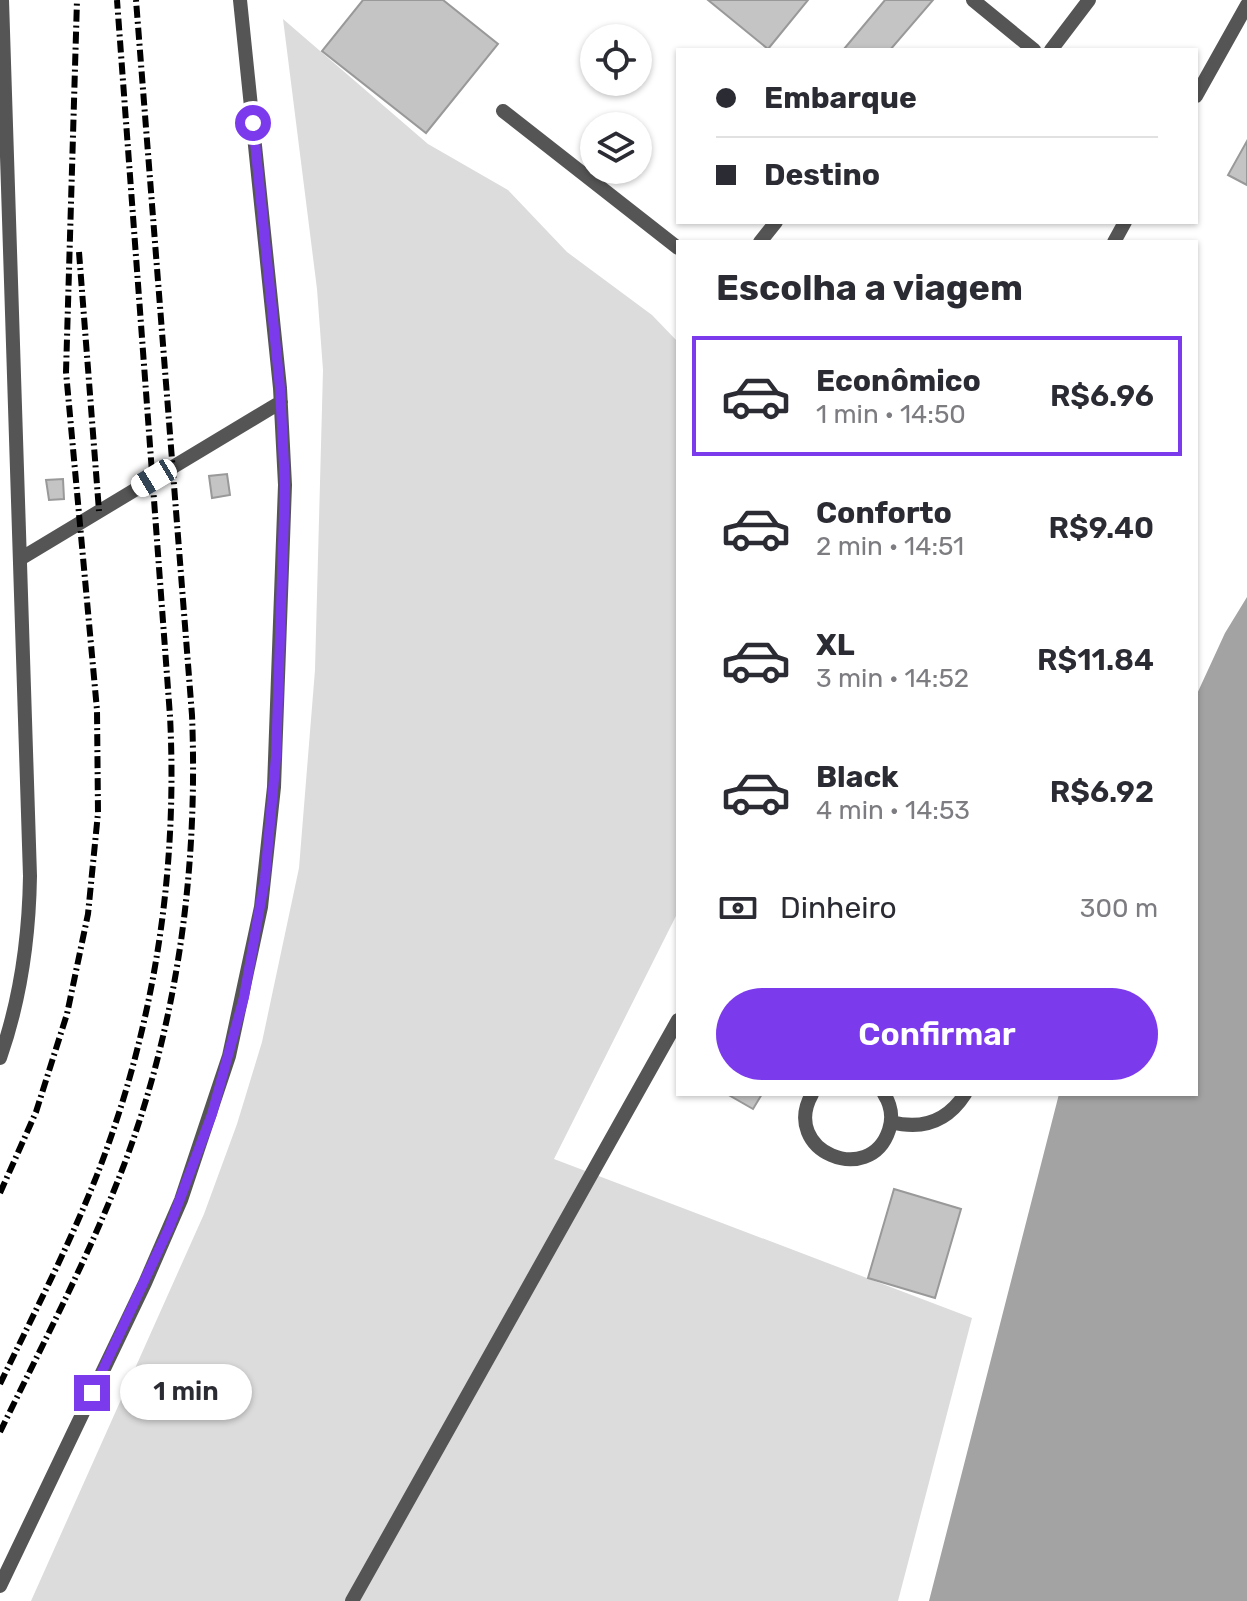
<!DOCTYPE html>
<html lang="pt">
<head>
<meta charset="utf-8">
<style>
	:root { --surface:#fff; --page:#f2f2f3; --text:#2b2b33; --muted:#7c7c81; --line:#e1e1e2; --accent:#7c3aed }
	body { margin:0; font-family:Rubik,sans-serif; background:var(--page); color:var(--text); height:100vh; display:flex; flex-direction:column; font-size:30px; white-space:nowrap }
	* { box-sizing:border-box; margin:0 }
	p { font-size:26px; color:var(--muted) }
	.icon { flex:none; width:44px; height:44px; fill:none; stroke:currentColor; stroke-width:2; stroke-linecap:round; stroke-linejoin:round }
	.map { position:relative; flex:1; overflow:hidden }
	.sheet { position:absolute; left:676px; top:240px; width:522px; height:856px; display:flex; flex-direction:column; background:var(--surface); border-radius:0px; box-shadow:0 2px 6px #0004 }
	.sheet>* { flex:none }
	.hud { position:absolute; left:676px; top:48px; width:522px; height:176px; border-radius:0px; box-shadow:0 2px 6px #0004; display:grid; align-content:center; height:176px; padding:0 40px; background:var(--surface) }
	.fabs { position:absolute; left:580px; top:24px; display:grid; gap:16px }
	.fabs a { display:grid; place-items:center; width:72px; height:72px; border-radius:50%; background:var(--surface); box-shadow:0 2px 6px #0004; font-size:40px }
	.end { position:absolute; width:36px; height:36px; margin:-18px; border:10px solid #7c3aed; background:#fff; box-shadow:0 0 0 4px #fff }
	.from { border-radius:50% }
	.bubble { position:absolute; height:56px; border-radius:28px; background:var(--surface); box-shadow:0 2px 6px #0004; font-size:26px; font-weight:600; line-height:56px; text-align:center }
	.car { position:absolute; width:24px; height:48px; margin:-24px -12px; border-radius:10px; box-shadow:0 0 6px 2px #0007; background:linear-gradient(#fff 24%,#345 0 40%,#fff 0 76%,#345 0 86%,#fff 0) }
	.hud b { display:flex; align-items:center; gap:28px; height:76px; font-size:30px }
	.hud b+b { border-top:2px solid var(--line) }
	.hud i { width:20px; height:20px; background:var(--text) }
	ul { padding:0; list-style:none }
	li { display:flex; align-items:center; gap:24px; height:120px; margin:0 16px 12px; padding:0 24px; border:4px solid transparent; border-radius:0px }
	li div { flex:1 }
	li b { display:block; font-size:30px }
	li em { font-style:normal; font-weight:600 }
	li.on { border-color:var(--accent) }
	li>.icon { width:72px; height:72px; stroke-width:1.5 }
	h2 { padding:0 40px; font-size:36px; line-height:96px }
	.pay { display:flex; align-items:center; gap:20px; height:88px; padding:0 40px; font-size:30px }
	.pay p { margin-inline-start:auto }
	.button { display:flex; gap:16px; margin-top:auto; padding:16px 40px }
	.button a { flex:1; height:92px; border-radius:48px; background:var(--accent); color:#fff; font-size:32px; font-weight:600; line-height:92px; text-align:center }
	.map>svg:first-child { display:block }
</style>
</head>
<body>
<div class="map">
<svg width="1247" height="1601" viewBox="0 0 1247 1601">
	<rect width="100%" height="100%" fill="#fff"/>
	<path fill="#dcdcdc" d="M283,19L428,144L508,190L567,252L652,315L678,342V912L554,1159L972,1318L898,1601H31L204,1214L237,1124L262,1042L299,868L315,670L323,370L317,289Z"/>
	<path fill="#a3a3a3" d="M1247,597V1601H929L1059,1094H1196V696L1225,633Z"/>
	<path fill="#c4c4c4" stroke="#999" stroke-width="2" d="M363,0H443L498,44L426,133L322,51Z
		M708,0H808L768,49Z
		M885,0H933L890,50H845L844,49Z
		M1247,141V185L1228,175Z
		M227,474L230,495L212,498L209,476Z
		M63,479L64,499L49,500L46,480Z
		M727,1094H762L753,1109Z
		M894,1189L961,1209L935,1298L868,1278Z"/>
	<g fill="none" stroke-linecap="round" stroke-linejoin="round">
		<path stroke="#555" stroke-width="14" d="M973,0L1034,50
			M1051,50L1089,0
			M1196,96L1247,5
			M503,111L678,248
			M760,242L776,222
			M1114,242L1125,222
			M20,559L281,402
			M0,1058C21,998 29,939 30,876L2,0
			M812,1094C780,1151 870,1188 889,1130C893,1118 891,1105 884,1094
			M891,1122C922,1130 947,1122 965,1094
			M0,1586L145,1283L181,1200L229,1056L261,907L274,787L285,485L280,388L240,0
			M352,1601L678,1020"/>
		<path stroke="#000" stroke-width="6" stroke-dasharray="12 4 2 4" stroke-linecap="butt" d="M79,252L99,511
			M0,1193L36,1112L67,1014L88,914L98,813L97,710L66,372L77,0
			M0,1384C33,1315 69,1246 97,1175C154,1028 178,873 170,716L117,0
			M0,1432C44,1341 92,1251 127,1157C179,1015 198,865 192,715L136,0"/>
	</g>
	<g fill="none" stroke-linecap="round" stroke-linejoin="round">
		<path stroke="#7c3aed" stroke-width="10" d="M92,1393L169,1228L212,1114L244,997L265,878L276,757L285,485L280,388L253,123"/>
	</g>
</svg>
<div class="fabs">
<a><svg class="icon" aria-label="locate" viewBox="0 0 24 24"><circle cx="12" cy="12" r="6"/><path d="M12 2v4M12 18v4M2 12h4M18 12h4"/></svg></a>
<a><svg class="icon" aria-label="layers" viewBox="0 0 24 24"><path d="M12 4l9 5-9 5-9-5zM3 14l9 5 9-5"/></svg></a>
</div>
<i class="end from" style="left:253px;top:123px"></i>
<i class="end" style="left:92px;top:1393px"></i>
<div class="bubble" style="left:120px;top:1364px;width:132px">1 min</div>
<i class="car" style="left:154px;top:478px;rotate:239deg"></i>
<div class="hud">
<b><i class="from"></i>Embarque</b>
<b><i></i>Destino</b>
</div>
<section class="sheet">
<h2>Escolha a viagem</h2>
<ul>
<li class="on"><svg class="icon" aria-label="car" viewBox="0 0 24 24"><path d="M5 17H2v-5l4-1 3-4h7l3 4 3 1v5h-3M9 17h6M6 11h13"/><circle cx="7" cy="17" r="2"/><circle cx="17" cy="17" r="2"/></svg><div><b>Econômico</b><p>1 min · 14:50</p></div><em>R$6.96</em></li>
<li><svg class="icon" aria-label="car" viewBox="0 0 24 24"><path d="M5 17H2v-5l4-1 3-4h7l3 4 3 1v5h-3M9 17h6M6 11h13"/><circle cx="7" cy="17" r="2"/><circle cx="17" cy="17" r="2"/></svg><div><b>Conforto</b><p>2 min · 14:51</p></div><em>R$9.40</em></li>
<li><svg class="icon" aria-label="car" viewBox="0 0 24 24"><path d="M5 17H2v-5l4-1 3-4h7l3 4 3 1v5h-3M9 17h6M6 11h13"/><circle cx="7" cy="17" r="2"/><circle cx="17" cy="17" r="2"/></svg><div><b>XL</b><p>3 min · 14:52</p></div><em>R$11.84</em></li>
<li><svg class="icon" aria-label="car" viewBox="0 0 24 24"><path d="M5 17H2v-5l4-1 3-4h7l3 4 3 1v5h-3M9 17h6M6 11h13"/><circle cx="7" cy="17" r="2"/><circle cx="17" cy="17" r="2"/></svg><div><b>Black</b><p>4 min · 14:53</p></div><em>R$6.92</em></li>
</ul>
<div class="pay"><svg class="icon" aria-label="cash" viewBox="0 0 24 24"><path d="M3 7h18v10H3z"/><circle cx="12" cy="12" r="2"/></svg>Dinheiro<p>300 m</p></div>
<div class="button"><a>Confirmar</a></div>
</section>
</div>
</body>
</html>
